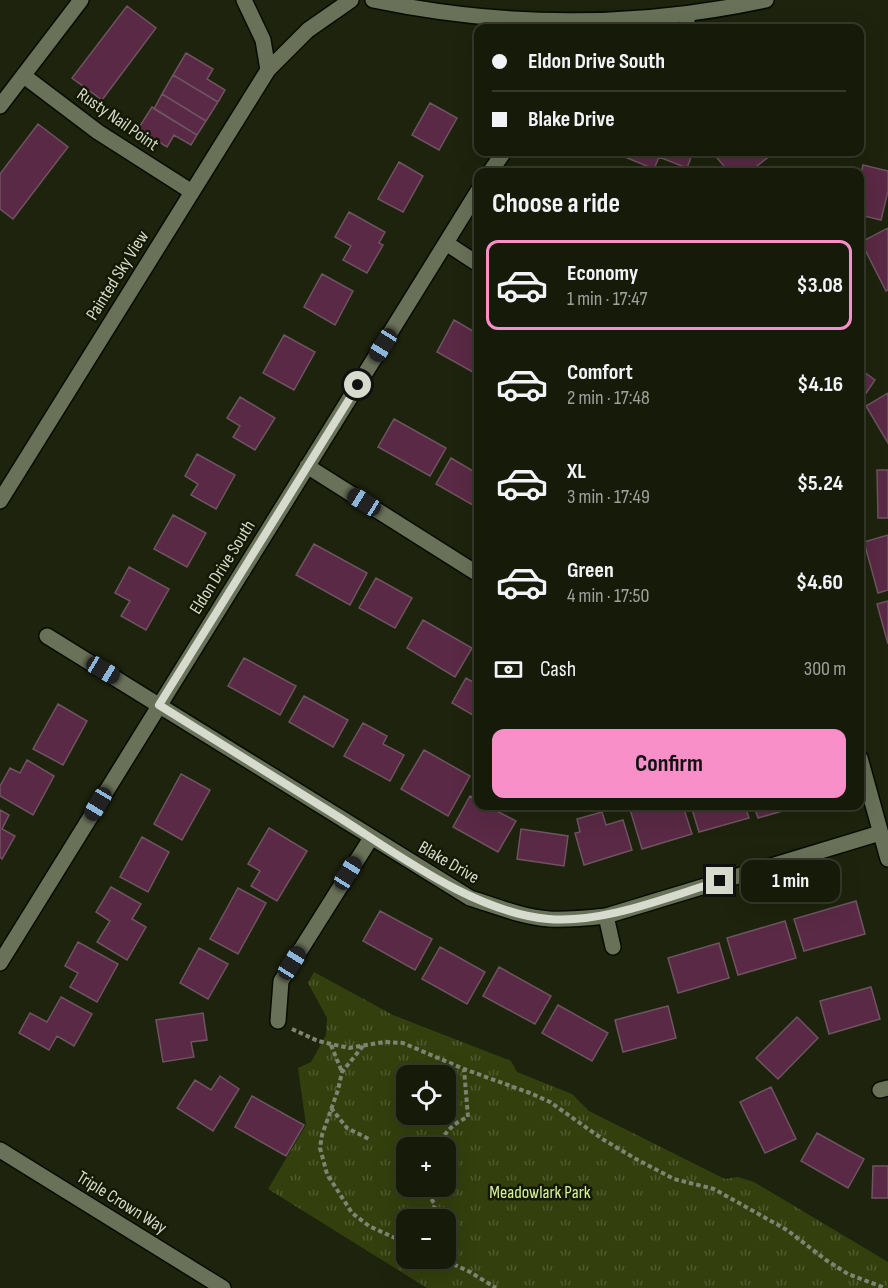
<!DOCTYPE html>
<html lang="en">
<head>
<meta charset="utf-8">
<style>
	:root { --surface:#161a09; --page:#1f2312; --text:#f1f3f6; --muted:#9ea19c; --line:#35382a; --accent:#f98fc9 }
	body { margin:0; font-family:"Sofia Sans Condensed",sans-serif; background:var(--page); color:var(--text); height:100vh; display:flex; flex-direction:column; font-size:22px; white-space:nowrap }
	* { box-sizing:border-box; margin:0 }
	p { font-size:20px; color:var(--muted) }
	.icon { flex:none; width:33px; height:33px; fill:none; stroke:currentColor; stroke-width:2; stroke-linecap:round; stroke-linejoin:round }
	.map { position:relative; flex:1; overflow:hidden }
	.drawer { position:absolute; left:474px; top:168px; width:390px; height:642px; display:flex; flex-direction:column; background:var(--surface); border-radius:12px; box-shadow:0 6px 24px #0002,0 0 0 2px var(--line) }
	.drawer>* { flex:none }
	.hud { position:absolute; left:474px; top:24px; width:390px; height:132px; border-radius:12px; box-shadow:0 6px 24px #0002,0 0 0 2px var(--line); display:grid; align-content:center; height:132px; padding:0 18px; background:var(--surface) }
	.fabs { position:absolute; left:396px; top:1065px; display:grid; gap:12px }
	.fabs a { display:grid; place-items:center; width:60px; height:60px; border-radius:12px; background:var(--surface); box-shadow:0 6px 24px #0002,0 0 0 2px var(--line); font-size:30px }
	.end { position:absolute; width:27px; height:27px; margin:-14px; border:8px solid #d6dbcd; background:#111; box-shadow:0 0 0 3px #111 }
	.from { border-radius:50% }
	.bubble { position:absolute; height:42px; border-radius:12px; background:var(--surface); box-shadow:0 6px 24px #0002,0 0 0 2px var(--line); font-size:20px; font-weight:700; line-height:42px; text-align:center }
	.car { position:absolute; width:18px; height:36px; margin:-18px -9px; border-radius:8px; box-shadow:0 0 4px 2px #0007; background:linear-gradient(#222 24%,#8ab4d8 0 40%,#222 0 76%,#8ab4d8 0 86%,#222 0) }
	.hud b { display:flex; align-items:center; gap:21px; height:57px; font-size:22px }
	.hud b+b { border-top:2px solid var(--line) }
	.hud i { width:15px; height:15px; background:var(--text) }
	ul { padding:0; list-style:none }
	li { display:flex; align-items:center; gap:18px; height:90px; margin:0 12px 9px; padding:0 6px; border:3px solid transparent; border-radius:12px }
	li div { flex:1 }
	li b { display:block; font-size:22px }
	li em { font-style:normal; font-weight:700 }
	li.active { border-color:var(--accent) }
	li>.icon { width:54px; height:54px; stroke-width:1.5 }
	h2 { padding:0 18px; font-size:27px; line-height:72px }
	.pay { display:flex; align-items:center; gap:15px; height:66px; padding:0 18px; font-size:22px }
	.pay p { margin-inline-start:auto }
	.action { display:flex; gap:12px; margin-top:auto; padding:12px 18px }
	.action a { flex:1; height:69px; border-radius:12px; background:var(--accent); color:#111; font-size:24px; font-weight:700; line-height:69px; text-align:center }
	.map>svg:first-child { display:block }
</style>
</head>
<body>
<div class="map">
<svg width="888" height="1288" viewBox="0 0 888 1288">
	<defs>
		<pattern id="park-tufts" width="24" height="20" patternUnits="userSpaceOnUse" patternTransform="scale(1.5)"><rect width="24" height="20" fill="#333f0d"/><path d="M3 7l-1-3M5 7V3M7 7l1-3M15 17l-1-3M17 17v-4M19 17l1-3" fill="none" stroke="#505a2f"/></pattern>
	</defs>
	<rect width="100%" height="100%" fill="#1d230c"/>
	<path fill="url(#park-tufts)" fill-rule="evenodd" d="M314,972L393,1015L511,1061L517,1072L572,1094L589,1111L725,1179L738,1177L754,1182L888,1262V1288H427L268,1189L306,1125L298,1068L311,1062L326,1035L327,1018L308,983ZM406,1076H446V1114H406ZM406,1148H446V1186H406ZM406,1220H446V1258H406Z"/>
	<path fill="#5a2945" stroke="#6e5461" stroke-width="1.5" d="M127,6L156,28L102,100L72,78Z
		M186,53L213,69L207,79L225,90L218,102L173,75Z
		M173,75L218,102L206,121L162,94Z
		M162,94L206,121L197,135L154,109Z
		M430,103L457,118L439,150L412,135Z
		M152,107L197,135L191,145L174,135L167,147L138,129Z
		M38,124L68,147L13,219L0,209V174Z
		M627,152H693L687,168L659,157L654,169L625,157Z
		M712,152H775L749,172H729Z
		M399,162L423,176L403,212L378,199Z
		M863,165L888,171V191L881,220L860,215V177Z
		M349,212L385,232L379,243L383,245L367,273L343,260L351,246L335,237Z
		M888,228V290L886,291L861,242Z
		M322,274L353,291L335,325L304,307Z
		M454,320L478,334V375L437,352Z
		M284,335L315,352L294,390L263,373Z
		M860,369L875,380L860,402Z
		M888,393V443L866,406Z
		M240,397L275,418L255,450L233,437L240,426L227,418Z
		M394,419L446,448L430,476L378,447Z
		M197,454L235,475L216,509L191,495L198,484L185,476Z
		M451,458L478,474V508L436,484Z
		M877,470H888V518H878Z
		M173,515L206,533L187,567L154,549Z
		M888,535V590L878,593L864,542Z
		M314,544L367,573L350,605L296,575Z
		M129,567L169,589L146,630L121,616L130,601L115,593Z
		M376,578L412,598L395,628L359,608Z
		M888,601V644L877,604Z
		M423,620L472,648L455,677L407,648Z
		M244,658L296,686L280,715L228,686Z
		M466,678L478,685V718L452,703Z
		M304,696L348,720L333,747L289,722Z
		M58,704L87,721L63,765L33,749Z
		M363,723L387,736L383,744L404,755L390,781L344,756Z
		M424,750L470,776L448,816L401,789Z
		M27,760L54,776L33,815L0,796V786L10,768L20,773Z
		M181,774L210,790L182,840L154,824Z
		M470,796L478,801V806H487L516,821L498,852L453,827Z
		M629,806H668V809L683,806L692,834L642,849Z
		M691,806H745L749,818L699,832Z
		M754,806H800L758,818Z
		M0,810L9,815L2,829L15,836L2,859L0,857Z
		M602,812L606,825L623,820L632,850L584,865L575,833L580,832L577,819Z
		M269,828L307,851L277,901L251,886L260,871L248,864Z
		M521,829L568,836L564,866L517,859Z
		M142,837L169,852L148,892L120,877Z
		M111,887L141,904L132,919L146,927L127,960L97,942L110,921L96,912Z
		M238,888L266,903L238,954L210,939Z
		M856,901L865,934L804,951L794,919Z
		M380,911L432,939L415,970L363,941Z
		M785,921L796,958L738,975L727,938Z
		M78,942L118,964L97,1002L70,987L78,973L65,966Z
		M719,943L729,978L678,993L668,958Z
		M440,947L485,972L467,1004L422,979Z
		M199,948L228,964L208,999L180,983Z
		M499,967L551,996L535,1024L483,996Z
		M871,987L880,1019L829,1034L820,1001Z
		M61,997L92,1014L74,1046L57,1036L49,1050L19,1033L30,1013L47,1022Z
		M558,1005L608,1033L592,1061L542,1033Z
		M668,1006L676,1038L623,1052L615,1020Z
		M203,1013L207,1040L191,1042L194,1057L163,1062L156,1020Z
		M797,1017L818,1038L778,1079L756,1058Z
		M220,1076L239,1089L213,1131L177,1108L195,1080L211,1090Z
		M771,1087L796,1139L765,1153L740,1102Z
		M252,1096L304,1125L286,1156L235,1127Z
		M817,1133L864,1159L848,1188L801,1161Z
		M873,1166H888V1198H872Z"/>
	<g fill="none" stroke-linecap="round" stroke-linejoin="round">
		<defs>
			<path id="minor" d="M244,0L263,40L268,70
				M687,14V28
				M24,76L98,132L192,192
				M0,106L81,0
				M490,172L504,152
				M446,243L478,264
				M307,466L478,574
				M0,501L268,70L308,30L351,0
				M47,636L470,898C496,906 522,917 549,919C568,920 587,918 606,916L880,833
				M860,758L888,859
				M606,916L613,947
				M0,963L478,191
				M278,1021L281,981L371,838
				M880,1090L888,1088
				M0,1150L223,1288"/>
			<path id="secondary" d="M373,0C502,27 636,28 766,0"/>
		</defs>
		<use href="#minor" stroke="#070c00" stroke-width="18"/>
		<use href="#secondary" stroke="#070c00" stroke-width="18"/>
		<path stroke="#7f8472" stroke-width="4" stroke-dasharray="4.5 3" stroke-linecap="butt" d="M292,1029L318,1041L349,1048L384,1042L403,1043L464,1069L530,1093L550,1102L604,1140L636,1159L674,1179L714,1189L787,1230L826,1260L848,1274L885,1288
			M331,1045L342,1072
			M363,1046L342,1072L338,1090L322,1135L320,1148L327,1174L352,1213L369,1226L406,1243
			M331,1108L347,1128L371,1140
			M437,1148C445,1132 452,1124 468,1117L464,1069
			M424,1186L435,1205L429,1220
			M440,1258L470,1272L496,1288"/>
		<use href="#minor" stroke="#697158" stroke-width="15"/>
		<use href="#secondary" stroke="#697158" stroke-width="15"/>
	</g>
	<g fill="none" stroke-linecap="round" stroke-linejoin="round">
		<path stroke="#d6dbcd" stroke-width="8" d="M358,385L159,705C219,742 278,779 337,816C399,855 474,912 548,919C603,924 667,897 720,881"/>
	</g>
	<g text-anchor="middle" stroke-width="5" stroke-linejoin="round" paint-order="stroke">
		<g font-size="18" fill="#d6dbcd" stroke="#141904">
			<text transform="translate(118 119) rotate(35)" y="6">Rusty Nail Point</text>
			<text transform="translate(117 275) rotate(-58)" y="6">Painted Sky View</text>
			<text transform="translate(222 567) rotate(-58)" y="6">Eldon Drive South</text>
			<text transform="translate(449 862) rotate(30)" y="6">Blake Drive</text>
			<text transform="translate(122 1202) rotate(32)" y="6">Triple Crown Way</text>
		</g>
		<g font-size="18" fill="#d7f09b" stroke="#141904">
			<text x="540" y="1198">Meadowlark Park</text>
		</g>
	</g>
</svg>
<div class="fabs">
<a><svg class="icon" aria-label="locate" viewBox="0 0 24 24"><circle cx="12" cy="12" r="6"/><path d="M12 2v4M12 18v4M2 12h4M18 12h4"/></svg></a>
<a>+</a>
<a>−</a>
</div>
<i class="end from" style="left:358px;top:385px"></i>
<i class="end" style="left:720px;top:881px"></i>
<div class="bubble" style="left:741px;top:860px;width:99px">1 min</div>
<i class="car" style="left:383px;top:345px;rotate:212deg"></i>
<i class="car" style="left:364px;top:502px;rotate:302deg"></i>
<i class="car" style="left:103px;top:670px;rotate:121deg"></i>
<i class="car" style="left:98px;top:804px;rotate:211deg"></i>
<i class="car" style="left:348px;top:873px;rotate:32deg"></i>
<i class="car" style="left:292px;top:963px;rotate:32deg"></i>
<div class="hud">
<b><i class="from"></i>Eldon Drive South</b>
<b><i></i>Blake Drive</b>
</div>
<section class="drawer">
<h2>Choose a ride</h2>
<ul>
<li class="active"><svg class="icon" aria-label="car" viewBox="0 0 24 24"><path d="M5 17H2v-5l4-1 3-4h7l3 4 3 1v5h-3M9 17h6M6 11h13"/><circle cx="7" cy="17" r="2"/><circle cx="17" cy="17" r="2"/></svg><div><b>Economy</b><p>1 min · 17:47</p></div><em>$3.08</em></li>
<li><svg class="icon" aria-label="car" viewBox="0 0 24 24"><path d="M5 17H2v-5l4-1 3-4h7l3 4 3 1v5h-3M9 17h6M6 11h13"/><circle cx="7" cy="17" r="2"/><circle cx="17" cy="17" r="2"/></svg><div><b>Comfort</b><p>2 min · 17:48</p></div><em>$4.16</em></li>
<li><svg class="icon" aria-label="car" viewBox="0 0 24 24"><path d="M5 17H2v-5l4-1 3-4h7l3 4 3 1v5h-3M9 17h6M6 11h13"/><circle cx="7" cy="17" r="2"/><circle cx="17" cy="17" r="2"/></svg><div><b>XL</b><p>3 min · 17:49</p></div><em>$5.24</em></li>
<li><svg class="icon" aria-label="car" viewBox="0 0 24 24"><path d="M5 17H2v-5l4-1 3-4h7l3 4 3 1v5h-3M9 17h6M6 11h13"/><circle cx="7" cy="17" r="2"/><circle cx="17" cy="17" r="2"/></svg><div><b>Green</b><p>4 min · 17:50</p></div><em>$4.60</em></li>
</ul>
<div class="pay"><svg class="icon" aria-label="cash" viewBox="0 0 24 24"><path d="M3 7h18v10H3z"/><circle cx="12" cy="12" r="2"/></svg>Cash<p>300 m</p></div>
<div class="action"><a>Confirm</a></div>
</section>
</div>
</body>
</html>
